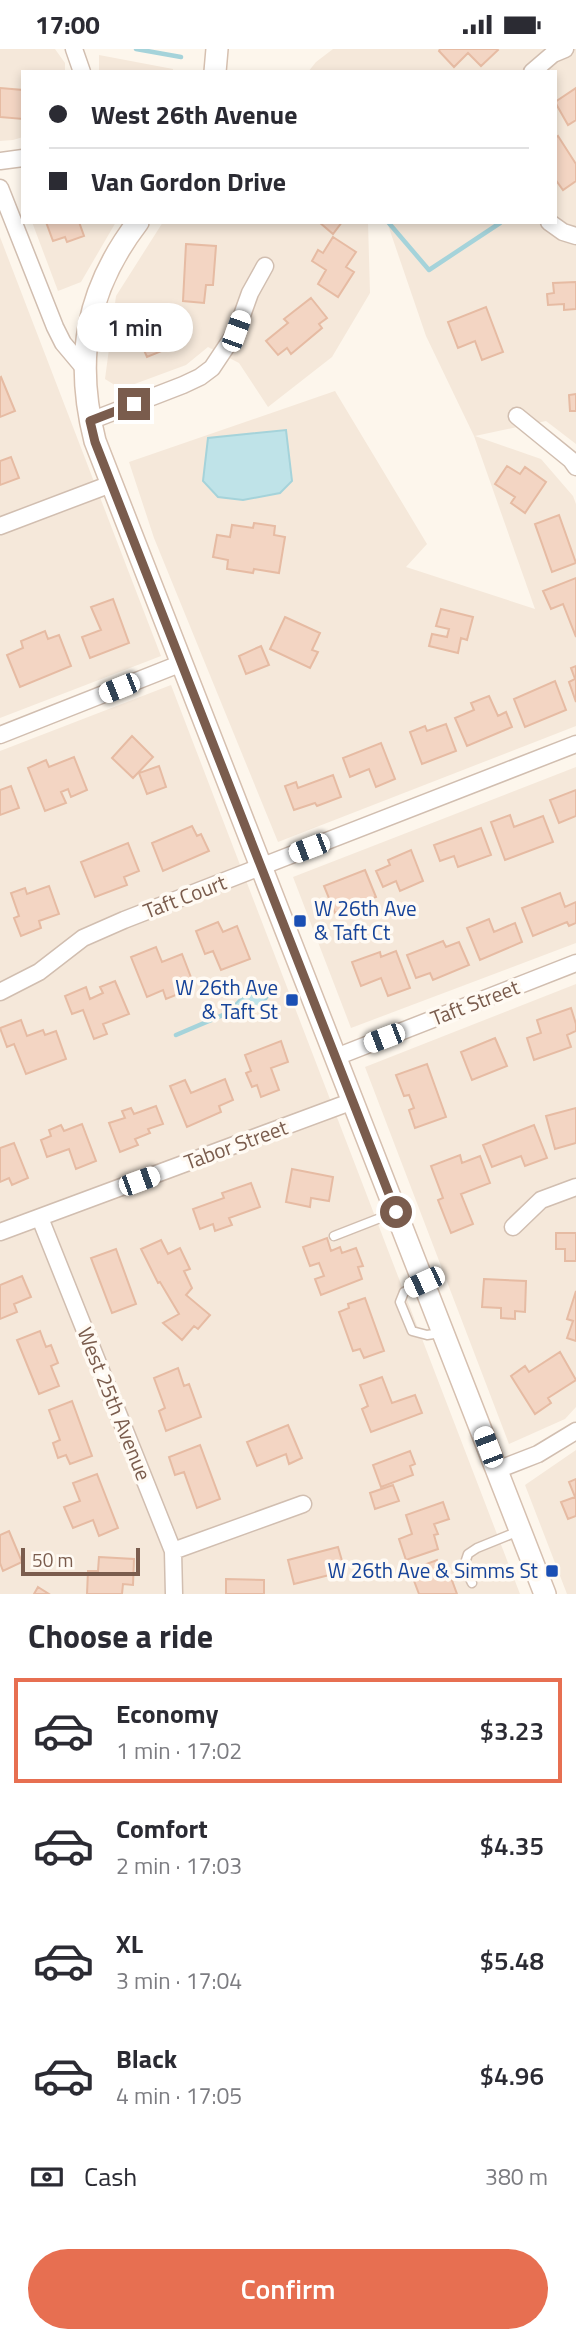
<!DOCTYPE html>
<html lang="en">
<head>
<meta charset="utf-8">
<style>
	:root { --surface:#fff; --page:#f7f7f7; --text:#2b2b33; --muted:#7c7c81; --line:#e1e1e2; --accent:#e76f51 }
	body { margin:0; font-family:"Titillium Web",sans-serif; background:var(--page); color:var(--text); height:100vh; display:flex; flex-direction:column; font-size:26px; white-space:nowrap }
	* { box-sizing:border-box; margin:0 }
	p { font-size:23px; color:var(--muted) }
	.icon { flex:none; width:38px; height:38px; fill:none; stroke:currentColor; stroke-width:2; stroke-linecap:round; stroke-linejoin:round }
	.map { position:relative; height:1545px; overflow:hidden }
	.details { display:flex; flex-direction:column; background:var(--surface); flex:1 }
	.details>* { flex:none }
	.hud { position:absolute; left:21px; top:21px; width:536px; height:154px; border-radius:0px; box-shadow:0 4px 10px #0003; display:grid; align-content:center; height:154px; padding:0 28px; background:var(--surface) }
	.scale { position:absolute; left:21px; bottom:18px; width:119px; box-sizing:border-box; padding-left:7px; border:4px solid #7a5c4d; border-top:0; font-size:19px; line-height:24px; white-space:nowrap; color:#7a5c4d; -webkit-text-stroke:5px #fffaf3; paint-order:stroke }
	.end { position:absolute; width:32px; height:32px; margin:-16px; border:9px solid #7a5c4d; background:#fff; box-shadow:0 0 0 4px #fff }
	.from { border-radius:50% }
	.bubble { position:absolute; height:49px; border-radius:24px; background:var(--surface); box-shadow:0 4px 10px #0003; font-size:23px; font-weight:600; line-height:49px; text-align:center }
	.car { position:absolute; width:21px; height:42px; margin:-21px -10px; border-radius:9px; box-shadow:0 0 5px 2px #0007; background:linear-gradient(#fff 24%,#345 0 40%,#fff 0 76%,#345 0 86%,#fff 0) }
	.hud b { display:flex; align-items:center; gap:24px; height:66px; font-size:26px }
	.hud b+b { border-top:2px solid var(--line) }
	.hud i { width:18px; height:18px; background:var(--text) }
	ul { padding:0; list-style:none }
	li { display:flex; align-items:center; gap:21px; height:105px; margin:0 14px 10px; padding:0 14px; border:4px solid transparent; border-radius:0px }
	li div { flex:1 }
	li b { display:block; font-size:26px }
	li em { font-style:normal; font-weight:600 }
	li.selected { border-color:var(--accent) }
	li>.icon { width:63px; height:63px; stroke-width:1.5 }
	h2 { padding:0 28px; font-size:32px; line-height:84px }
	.pay { display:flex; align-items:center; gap:18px; height:77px; padding:0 28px; font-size:26px }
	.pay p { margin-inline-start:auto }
	.cta { display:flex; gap:14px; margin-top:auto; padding:14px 28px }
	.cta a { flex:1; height:80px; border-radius:42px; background:var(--accent); color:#fff; font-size:28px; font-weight:600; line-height:80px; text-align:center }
	.status { display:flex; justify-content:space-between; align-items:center; height:49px; padding:0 35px; background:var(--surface); direction:ltr }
	.status svg { height:19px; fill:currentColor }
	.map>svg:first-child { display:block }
</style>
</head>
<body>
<div class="status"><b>17:00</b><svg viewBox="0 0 49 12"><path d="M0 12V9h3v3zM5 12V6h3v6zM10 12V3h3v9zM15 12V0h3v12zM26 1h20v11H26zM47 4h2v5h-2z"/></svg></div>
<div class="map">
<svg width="576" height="1545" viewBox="0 0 576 1545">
	<rect width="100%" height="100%" fill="#fdf6ec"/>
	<path fill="#f5e8da" d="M0,0H55L65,14V23H23V88L13,91L0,92Z
		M333,0H576V395L546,372L475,387L541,410L573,447L576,455V677L278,793L154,489L129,413L335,342L427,495L406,518L535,560L474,387L426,287L387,173H555V23H308L316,13Z
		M99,6L173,20V23H99Z
		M32,173H116L81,233L58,242Z
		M163,173H368L370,244L332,308L268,358L239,314L208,298L186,316L121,340L105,330L116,247Z
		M0,188L161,607L0,669Z
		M171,636L520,1545H0V702Z
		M576,718V894L351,979L293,828Z
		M576,935V1358L565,1370L509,1395L365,1018Z
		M576,1401V1545H567L525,1436Z"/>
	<path fill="#bfe3e8" stroke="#a5d3da" stroke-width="2" d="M286,381L292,432L280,444L243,451L218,448L203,432L208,389Z
		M268,936L271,937C271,959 242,962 225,966L240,950Z"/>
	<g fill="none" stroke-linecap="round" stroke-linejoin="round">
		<path stroke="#a5d3da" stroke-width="4.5" d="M136,0L181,8
			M388,173L429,221L500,174
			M176,986L230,963"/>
	</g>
	<path fill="#f3d5c3" stroke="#e6bba3" stroke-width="2" d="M440,0H497L498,1L481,17L468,4L454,18L439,2Z
		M0,39L23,41V70L0,68Z
		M576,39V71L568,76L555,53Z
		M558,87L576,115V132L563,141L555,130V89Z
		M46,173H79L84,187L67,193L65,188L53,192Z
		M319,173H342L333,185Z
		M333,188L356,203L346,218L354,223L338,248L318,235L326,221L312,212L318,201L323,204Z
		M186,195L216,197L213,236H206L204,254L183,252Z
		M576,233V260L564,261V255L548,256L547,245L554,244L553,234Z
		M311,249L327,269L319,275L322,279L291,305L287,299L278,306L266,292L288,274L284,270Z
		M486,258L503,303L482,311L475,292L458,299L448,273Z
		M181,262L190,283L162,295L164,301L147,308L135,281Z
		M1,328L15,362L0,368V329Z
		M576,345V362H570L569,346Z
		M11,408L19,429L0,436V412Z
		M507,417L520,425L525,418L546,433L525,464L511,454L515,448L495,435Z
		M559,466L576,514L552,523L535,475Z
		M254,474L275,477L274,486L285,488L279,524L254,520L253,524L227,520L228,511L213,508L217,486L230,488L232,476L253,479Z
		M576,529V588L563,555L551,560L543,542Z
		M113,550L129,594L90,609L82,588L101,581L91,558Z
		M441,560L473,568L467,591L461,589L458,604L429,597L432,585L447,588L449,580L436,577Z
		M285,568L320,584L312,601L318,603L310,619L270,600Z
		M45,582L48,590L59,586L71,617L20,638L7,606L23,599L21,592Z
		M261,597L269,616L246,625L239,607Z
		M576,617V653L569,633L575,630L571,619Z
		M555,632L566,661L525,678L514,650Z
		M489,647L498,667L506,663L512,678L467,697L455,669L474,661L471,654Z
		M446,675L456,702L422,715L410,683L425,677L427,682Z
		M132,687L153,708L133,729L112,709Z
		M381,694L395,730L376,738L369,720L350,728L343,709Z
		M74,708L87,741L71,748L68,740L61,743L66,754L45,762L28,719L46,711L49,718Z
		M159,717L166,738L147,745L139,724Z
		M333,726L341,748L317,757L315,754L294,761L285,737L296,733L298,739Z
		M11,737L19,759L0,766V741Z
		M576,741V767L559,774L550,751Z
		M510,766L514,778L543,767L553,793L505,811L491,773Z
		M192,777L197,787L201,785L209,802L163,822L152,794Z
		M481,779L491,806L458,818L454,807L440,812L434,796Z
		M128,794L139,822L124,828L127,836L95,848L81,813Z
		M411,801L423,832L400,842L396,832L383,838L376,822L390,816L388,811Z
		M365,821L376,848L335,864L324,837Z
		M49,837L59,865L39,872L41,879L21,887L14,869L19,867L11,844L25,839L27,845Z
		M560,844L565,858L576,853V874L569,877L567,873L533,887L522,859Z
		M489,870L494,883L515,874L522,893L480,911L467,879Z
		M218,873L223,883L237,877L250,910L221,921L213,902L205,905L196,882Z
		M443,892L446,898L459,893L469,916L433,931L430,924L416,929L407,906Z
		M156,898L162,913L182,905L192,931L178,937L181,944L166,950L163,941L147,948L131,908Z
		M396,902L410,939L388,947L381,929L361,937L352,913L380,903L381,908Z
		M115,932L129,965L103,975L107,985L94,990L83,961L72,965L65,947L86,938L90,950L103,944L100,938Z
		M571,959L576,975V982L567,986L571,998L534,1011L527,989L541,984L537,971Z
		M21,971L27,987L43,981L45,986L56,982L66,1010L26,1025L14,995L7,998L0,979Z
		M495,989L507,1017L472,1031L461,1003Z
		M281,992L288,1013L271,1019L279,1041L261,1048L257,1036L252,1038L246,1024L251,1022L245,1006Z
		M427,1015L446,1068L415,1079L409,1061L414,1059L409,1046L404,1047L396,1026Z
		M225,1030L233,1051L219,1057L221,1063L187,1078L170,1037L185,1031L191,1044Z
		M156,1057L163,1075L148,1080L150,1084L135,1090L138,1096L120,1103L109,1074L125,1069L122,1062L131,1059L134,1065Z
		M576,1059V1094L555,1100L546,1067Z
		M82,1075L96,1112L76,1120L69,1100L47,1108L41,1091L51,1087L49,1081L61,1076L64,1082Z
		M534,1076L547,1109L525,1117L521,1107L492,1118L483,1096Z
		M14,1094L28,1129L12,1136L9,1129L0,1133V1099Z
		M460,1106L462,1114L480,1107L490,1134L461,1145L473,1175L451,1184L438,1151L443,1149L431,1117Z
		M292,1120L333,1128L329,1152L311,1149L310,1158L286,1153Z
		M251,1134L260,1158L229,1169L232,1176L215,1182L213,1175L200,1180L193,1160L224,1149L222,1144Z
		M556,1184H576V1212H565V1200H556Z
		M327,1189L331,1202L340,1198L342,1204L356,1199L363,1217L358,1218L362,1230L321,1246L315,1230L324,1227L319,1214L310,1217L303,1198Z
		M161,1191L168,1205L180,1199L190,1220L184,1222L192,1239L186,1246L210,1266L198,1280L194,1277L182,1291L163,1274L179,1265L160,1233L158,1234L141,1200Z
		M116,1200L136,1255L112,1264L91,1209Z
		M22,1227L31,1248L14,1255L17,1263L0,1270V1236Z
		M484,1230L526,1232L525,1263L515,1262V1270L501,1269V1259L482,1258Z
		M576,1242V1292L567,1289L573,1272L567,1270Z
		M365,1249L384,1302L364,1309L360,1300L353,1302L339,1263L349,1259L348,1255Z
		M40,1282L46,1298L51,1296L58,1314L51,1317L59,1337L39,1345L17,1291Z
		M560,1303L576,1331L548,1349L551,1354L535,1365L511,1327L525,1317L529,1323Z
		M178,1319L184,1337L189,1335L201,1368L166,1382L159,1362L165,1359L154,1329Z
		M382,1328L392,1354L415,1346L422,1364L371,1383L362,1360L368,1357L360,1336Z
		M72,1352L92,1407L70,1415L66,1406L58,1409L53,1394L60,1391L49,1361Z
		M288,1376L302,1409L289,1415L286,1405L257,1417L247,1393Z
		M200,1396L220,1450L197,1459L184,1423L175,1426L169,1408Z
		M410,1402L415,1415L410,1417L413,1426L381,1438L373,1416Z
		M97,1425L118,1479L99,1487L93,1471L73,1479L64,1458L80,1452L73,1434Z
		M576,1430V1467L568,1470L561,1453L575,1448L569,1433Z
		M393,1436L399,1452L375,1460L370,1444Z
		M443,1453L449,1470L434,1475L438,1485L434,1486L438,1500L406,1511L399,1490L412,1485L406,1466Z
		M9,1482L22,1513L3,1522L0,1514V1486Z
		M338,1498L345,1522L294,1535L288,1511Z
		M99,1508L134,1510L133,1536L123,1535L122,1545H87L88,1522H98Z
		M437,1511L443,1528L450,1526L457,1545H419L410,1521Z
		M226,1530L264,1531V1545H226Z
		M38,1538L49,1545H34Z"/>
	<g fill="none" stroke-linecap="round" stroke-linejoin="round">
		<defs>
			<path id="lane" d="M334,1187L393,1164
				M422,1234L404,1243L400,1253L412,1282L427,1286L441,1284
				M472,1534L464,1517L468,1505L477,1499L519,1482"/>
			<path id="street" d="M74,0L82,23
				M532,23L553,5L565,0
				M0,112L23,109
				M0,139L55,278L63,294L84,319
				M549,173L563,183L576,187
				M517,367L571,411L576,418
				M90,372L183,336L200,328L212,319L236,283L250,244L265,217
				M0,477L111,435
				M0,686L182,614
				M0,943L39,923L83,889L124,871L576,695
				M336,1008L576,914
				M40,1169L173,1502L174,1545
				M513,1178L541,1151L576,1138
				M0,1183L353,1052
				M497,1421L538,1405L576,1382
				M173,1502L303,1455"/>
			<path id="secondary" d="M215,23L217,0
				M138,173C86,241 74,310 95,392L545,1545"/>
		</defs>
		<use href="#lane" stroke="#d1beb0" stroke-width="11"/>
		<use href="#street" stroke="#d1beb0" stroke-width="19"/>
		<use href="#secondary" stroke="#d6c0b0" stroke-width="24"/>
		<use href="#lane" stroke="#fff" stroke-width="8"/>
		<use href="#street" stroke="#fff" stroke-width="16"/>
		<use href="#secondary" stroke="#fff" stroke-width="21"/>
	</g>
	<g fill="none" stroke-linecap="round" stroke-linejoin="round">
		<path stroke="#7a5c4d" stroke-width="9" d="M134,355L90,372L95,393L396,1163"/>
	</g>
	<g fill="#1a4fb4" stroke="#fffaf3" stroke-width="2.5">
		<rect x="293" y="865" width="14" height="14" rx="3.5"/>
		<rect x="285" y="944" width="14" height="14" rx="3.5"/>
		<rect x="545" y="1515" width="14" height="14" rx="3.5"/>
	</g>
	<g text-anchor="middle" stroke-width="7" stroke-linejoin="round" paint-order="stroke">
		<g font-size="21" fill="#7a5c4d" stroke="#fffaf3">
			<text transform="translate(185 848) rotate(-21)" y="7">Taft Court</text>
			<text transform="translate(475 954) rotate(-21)" y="7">Taft Street</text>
			<text transform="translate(236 1096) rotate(-20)" y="7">Tabor Street</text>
			<text transform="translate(114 1355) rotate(68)" y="7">West 25th Avenue</text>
		</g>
		<g font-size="21" fill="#164399" stroke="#fffaf3" text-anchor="end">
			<text x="314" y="867" text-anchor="start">W 26th Ave<tspan x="314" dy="24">&amp; Taft Ct</tspan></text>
			<text x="278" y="946">W 26th Ave<tspan x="278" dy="24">&amp; Taft St</tspan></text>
			<text x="538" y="1529">W 26th Ave &amp; Simms St</text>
		</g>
	</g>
</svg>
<div class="scale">50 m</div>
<i class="end from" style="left:396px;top:1163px"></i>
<i class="end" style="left:134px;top:355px"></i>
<div class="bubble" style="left:77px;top:254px;width:116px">1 min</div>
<i class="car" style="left:236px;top:282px;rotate:20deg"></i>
<i class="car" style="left:119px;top:639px;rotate:248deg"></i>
<i class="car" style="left:309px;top:799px;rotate:249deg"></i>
<i class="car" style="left:384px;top:989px;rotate:249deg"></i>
<i class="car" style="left:139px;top:1132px;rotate:70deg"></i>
<i class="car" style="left:424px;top:1233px;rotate:245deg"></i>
<i class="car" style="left:488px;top:1398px;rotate:339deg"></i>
<div class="hud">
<b><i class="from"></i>West 26th Avenue</b>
<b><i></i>Van Gordon Drive</b>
</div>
</div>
<section class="details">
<h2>Choose a ride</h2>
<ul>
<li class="selected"><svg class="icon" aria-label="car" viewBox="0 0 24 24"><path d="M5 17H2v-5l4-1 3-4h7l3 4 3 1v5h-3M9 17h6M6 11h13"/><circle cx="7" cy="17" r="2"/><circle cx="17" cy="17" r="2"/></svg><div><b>Economy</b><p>1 min · 17:02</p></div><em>$3.23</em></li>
<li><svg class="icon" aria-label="car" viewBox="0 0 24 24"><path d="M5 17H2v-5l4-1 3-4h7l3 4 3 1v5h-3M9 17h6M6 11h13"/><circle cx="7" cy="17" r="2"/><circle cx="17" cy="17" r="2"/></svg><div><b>Comfort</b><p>2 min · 17:03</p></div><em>$4.35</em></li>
<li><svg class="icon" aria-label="car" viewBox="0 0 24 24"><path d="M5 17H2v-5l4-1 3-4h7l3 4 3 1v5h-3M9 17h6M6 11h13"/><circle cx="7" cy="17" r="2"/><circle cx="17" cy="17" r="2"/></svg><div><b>XL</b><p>3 min · 17:04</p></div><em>$5.48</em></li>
<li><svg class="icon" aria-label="car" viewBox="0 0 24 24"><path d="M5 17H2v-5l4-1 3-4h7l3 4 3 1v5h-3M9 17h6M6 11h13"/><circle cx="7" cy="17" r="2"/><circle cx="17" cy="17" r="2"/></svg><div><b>Black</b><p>4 min · 17:05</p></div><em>$4.96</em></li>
</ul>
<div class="pay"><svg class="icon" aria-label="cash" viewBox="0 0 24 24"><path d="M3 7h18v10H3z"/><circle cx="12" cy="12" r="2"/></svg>Cash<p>380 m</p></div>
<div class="cta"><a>Confirm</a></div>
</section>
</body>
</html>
